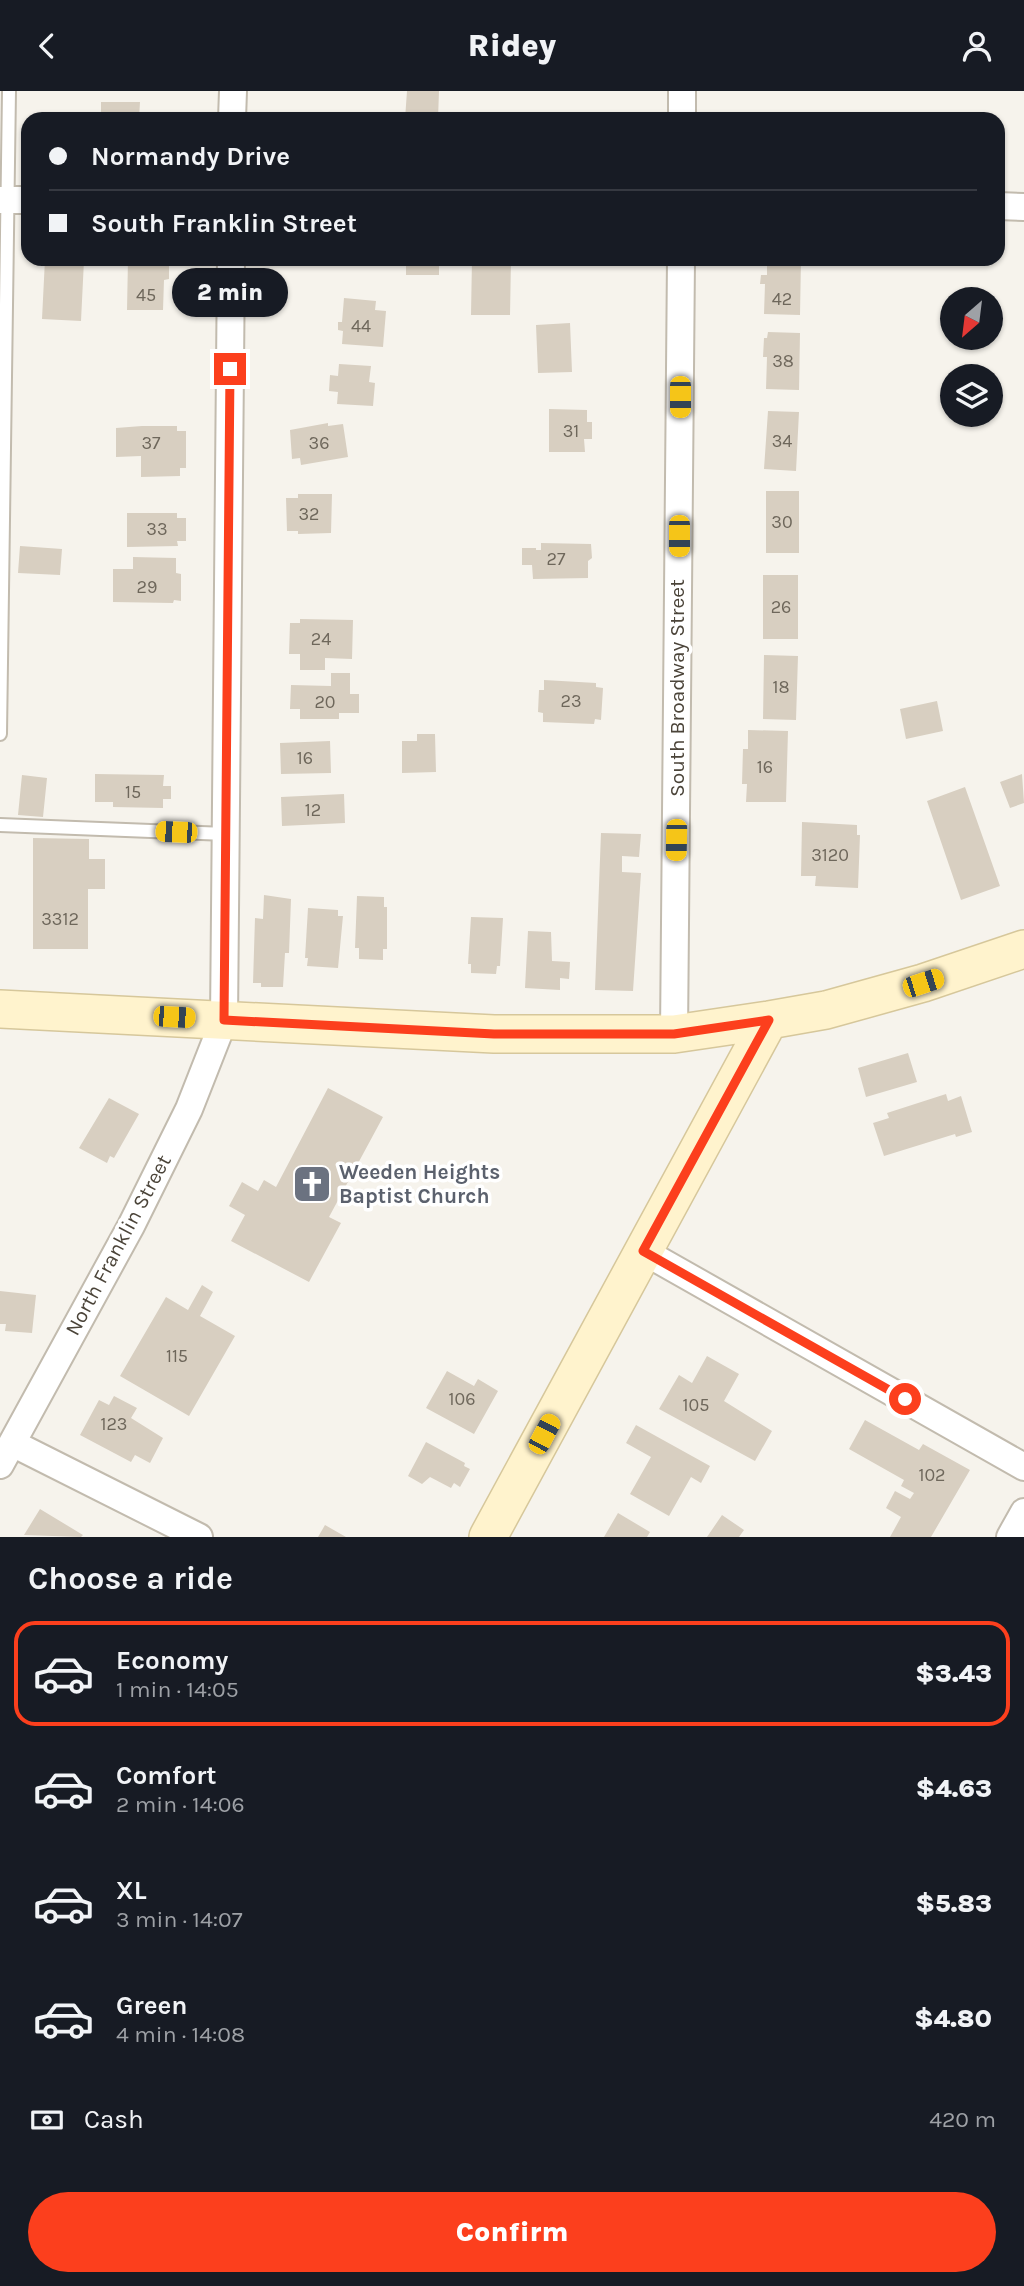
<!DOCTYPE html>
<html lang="en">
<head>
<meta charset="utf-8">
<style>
	:root { --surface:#171b24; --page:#20242c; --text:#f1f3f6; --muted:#9ea1a6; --line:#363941; --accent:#fc3f1d }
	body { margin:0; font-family:Karla,sans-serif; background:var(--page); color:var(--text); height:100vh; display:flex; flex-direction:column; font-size:26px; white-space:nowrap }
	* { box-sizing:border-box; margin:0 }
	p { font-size:23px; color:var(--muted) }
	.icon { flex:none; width:38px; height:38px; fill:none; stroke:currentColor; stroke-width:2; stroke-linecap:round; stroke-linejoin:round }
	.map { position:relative; height:1446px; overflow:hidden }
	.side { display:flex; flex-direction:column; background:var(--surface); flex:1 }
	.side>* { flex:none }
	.guide { position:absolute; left:21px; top:21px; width:984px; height:154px; border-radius:21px; box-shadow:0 2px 5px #0004; display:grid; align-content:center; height:154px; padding:0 28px; background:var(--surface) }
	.needle { width:46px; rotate:208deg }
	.buttons { position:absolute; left:940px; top:196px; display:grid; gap:14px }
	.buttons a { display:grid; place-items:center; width:63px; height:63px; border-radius:50%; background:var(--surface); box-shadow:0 2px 5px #0004; font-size:35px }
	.end { position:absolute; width:32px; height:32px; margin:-16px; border:9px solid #fc3f1d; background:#fff; box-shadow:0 0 0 4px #fff }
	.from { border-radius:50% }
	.bubble { position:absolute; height:49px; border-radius:24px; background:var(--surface); box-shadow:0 2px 5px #0004; font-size:23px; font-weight:800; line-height:49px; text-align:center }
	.car { position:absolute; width:21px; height:42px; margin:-21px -10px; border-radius:9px; box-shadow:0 0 5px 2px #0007; background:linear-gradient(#f5c518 24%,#345 0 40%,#f5c518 0 76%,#345 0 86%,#f5c518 0) }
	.guide b { display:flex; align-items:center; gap:24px; height:66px; font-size:26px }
	.guide b+b { border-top:2px solid var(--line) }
	.guide i { width:18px; height:18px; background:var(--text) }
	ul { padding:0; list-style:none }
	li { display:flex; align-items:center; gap:21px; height:105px; margin:0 14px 10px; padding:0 14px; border:4px solid transparent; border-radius:21px }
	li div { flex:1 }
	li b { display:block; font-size:26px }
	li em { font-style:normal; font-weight:800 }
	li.current { border-color:var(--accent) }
	li>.icon { width:63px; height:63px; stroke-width:1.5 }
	h2 { padding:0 28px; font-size:32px; line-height:84px }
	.pay { display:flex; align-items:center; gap:18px; height:77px; padding:0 28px; font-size:26px }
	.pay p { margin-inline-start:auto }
	.primary-button { display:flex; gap:14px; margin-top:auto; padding:14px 28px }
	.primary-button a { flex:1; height:80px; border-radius:42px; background:var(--accent); color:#fff; font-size:28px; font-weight:800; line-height:80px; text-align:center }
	header { display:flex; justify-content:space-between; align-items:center; height:91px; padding:0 28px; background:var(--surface); font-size:32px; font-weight:800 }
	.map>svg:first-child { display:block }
</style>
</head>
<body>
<header><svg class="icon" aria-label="back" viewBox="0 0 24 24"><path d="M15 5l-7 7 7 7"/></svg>Ridey<svg class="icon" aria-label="person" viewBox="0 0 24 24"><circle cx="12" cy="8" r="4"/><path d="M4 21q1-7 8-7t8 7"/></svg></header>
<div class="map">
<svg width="1024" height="1446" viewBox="0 0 1024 1446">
	<rect width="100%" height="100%" fill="#f6f3ec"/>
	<path fill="#d8cfc1" d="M407,0H439L438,28H405Z
		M101,11H140L139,28H89V24H101Z
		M45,168L84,169L81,230L42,228Z
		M128,168H169V188L164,189L163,219H127Z
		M397,168H439V184H406V174H397Z
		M472,168H511L510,224H471Z
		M767,168H801L800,224L764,223L765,193H760L761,184H767Z
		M344,207L376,210L375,219L386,220L383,256L342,253L343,240L338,239V231H342Z
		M570,232L572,281L538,282L536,234Z
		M768,241L800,242L799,299L766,298L767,266H763L764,247H767Z
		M339,273L371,275L369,291L375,292L373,315L337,313L338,301L329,300L330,284L338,285Z
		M549,318L587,319V331H592V348H584L585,361H549Z
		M768,320L799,321L796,380L764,378Z
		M328,332V335L343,333L348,366L301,374L300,367L292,368L290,339Z
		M142,335H177V340H186V377H180V385L141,386V365L116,366V337Z
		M766,400H799V462H766Z
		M298,403H332L331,442L298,443V440H287L286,407H298Z
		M127,422H177V427H186V450H177L178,455L127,456Z
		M541,452L591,453L592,467L588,470V487L533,488L532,474H522V457H536V459H541Z
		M20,455L62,458L60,484L18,482Z
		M133,466L176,467V482L181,483V510L174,509L173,512L113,511V478H133Z
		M763,484H798V548H763Z
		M300,528L353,529L352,568L325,567V579H300V563H289L290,532H300Z
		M764,564L798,565L796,629L763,628Z
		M331,582H350V603H359V622H339V628H300V618H290L291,594L331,595Z
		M544,589L596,592V596L603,597L601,629L595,628L594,633L543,631V622L538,621L539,599H544Z
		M937,610L943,640L906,648L900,618Z
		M748,639L788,640L786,711H746L747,693H742L743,658H748Z
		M417,643H435L436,681L402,682V650H417Z
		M330,650L331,682L281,683L280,652Z
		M95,683L164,684L163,695H171V708H163V717L113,716V711H95Z
		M1022,683L1024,712L1010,717L1000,691Z
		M22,684L47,687L43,726L18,724Z
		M965,696L1000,795L961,809L927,710Z
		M344,703L345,732L282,735L281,706Z
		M802,731L857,734V744H860L858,797L815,795L816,785H801Z
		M601,742L641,743L639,766L622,765V781L641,782L633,900L595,899Z
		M33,747L89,748V768H105V798H88V858H33Z
		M264,804L291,808L289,862H285L283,896H261V892H253L255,827L263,828Z
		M357,805L384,806V816H387V858H383V869L359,868V857H355Z
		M308,817L338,819V825H343L338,877L307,875L308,867H305Z
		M471,826L503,827L500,875H497L496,883L471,882V873H468Z
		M528,840L551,841L552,870L570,871L569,888L560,887V899L525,897Z
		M908,962L917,991L866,1006L858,977Z
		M328,997L383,1026L329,1126L341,1132L309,1191L231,1150L245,1124L229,1115L242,1091L258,1100L264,1089L276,1096Z
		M946,1003L948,1010L961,1005L972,1041L956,1046L955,1043L884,1065L873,1032L889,1027L887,1022Z
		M109,1007L139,1023L114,1067L110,1065L107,1072L79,1057Z
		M202,1194L213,1201L200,1225L235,1245L189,1325L120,1285L166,1206L188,1219Z
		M0,1200L36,1204L32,1242L5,1240L6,1233H0Z
		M707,1265L739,1283L724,1310L772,1340L755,1370L659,1318L679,1284L692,1292Z
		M447,1280L474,1295L478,1288L498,1300L474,1343L426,1317Z
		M114,1305L137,1317L131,1327L163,1347L150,1372L135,1364L131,1371L80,1344L99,1309L109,1314Z
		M865,1329L919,1359L923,1353L970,1379L931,1446H890L901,1426L886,1417L895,1400L910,1408L914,1402L901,1395L904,1389L849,1358Z
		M636,1334L710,1375L701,1392L691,1386L669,1425L630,1403L651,1366L626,1352Z
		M426,1351L465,1372L464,1375L470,1378L460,1396L454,1392L451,1397L430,1386L422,1393L408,1385Z
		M40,1418L83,1444L81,1446L24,1444Z
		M618,1422L650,1441L647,1446H604Z
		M722,1424L744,1439L739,1446H707Z
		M325,1434L346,1446H318Z"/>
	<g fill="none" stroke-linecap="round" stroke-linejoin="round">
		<defs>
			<path id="service" d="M0,643L9,0
				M0,734L226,743"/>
			<path id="minor" d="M232,28L233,0
				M682,28V0
				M0,109H28
				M998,115L1024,116
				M674,943L681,168
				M643,1160L1024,1376
				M12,1352L199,1446
				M0,1374L131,1135L189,1018L224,929L231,168
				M1010,1446L1024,1421"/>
			<path id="secondary" d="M0,918L494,943H674L769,929L826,919L923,892L1024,858
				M488,1446L769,929"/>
		</defs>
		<use href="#service" stroke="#c2bbae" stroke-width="16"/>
		<use href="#minor" stroke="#c2bbae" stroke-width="30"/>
		<use href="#secondary" stroke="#d6c79b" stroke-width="40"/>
		<use href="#service" stroke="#fff" stroke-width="12"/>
		<use href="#minor" stroke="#fff" stroke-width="26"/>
		<use href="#secondary" stroke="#fff3cd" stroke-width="37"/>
	</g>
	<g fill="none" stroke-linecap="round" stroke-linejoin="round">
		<path stroke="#fc3f1d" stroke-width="9" d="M230,278L224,929L494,943H674L769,929L643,1160L905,1308"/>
	</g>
	<defs>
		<symbol id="church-square" viewBox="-11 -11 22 22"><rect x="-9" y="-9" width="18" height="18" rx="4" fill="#6b7280" stroke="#fff"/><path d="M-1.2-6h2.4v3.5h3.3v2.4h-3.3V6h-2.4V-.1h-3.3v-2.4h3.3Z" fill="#fff"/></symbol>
	</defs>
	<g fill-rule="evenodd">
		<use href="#church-square" x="290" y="1071" width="44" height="44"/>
	</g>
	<g text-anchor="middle" stroke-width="7" stroke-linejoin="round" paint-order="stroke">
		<g font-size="18" fill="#6e675b">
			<text x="146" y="210">45</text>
			<text x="782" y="214">42</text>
			<text x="361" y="241">44</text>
			<text x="783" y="276">38</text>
			<text x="571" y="346">31</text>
			<text x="782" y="356">34</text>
			<text x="151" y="358">37</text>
			<text x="319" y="358">36</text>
			<text x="309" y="429">32</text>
			<text x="782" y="437">30</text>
			<text x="157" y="444">33</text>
			<text x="556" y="474">27</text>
			<text x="147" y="502">29</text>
			<text x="781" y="522">26</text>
			<text x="321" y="554">24</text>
			<text x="781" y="602">18</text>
			<text x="571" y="616">23</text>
			<text x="325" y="617">20</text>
			<text x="305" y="673">16</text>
			<text x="765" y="682">16</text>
			<text x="133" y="707">15</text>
			<text x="313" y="725">12</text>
			<text x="830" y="770">3120</text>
			<text x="60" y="834">3312</text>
			<text x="177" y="1271">115</text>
			<text x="462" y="1314">106</text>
			<text x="696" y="1320">105</text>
			<text x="114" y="1339">123</text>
			<text x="932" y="1390">102</text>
		</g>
		<g font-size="21" fill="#4b4439" stroke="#fff">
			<text transform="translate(677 597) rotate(-90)" y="7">South Broadway Street</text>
			<text transform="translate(118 1154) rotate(-62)" y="7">North Franklin Street</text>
		</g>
		<g font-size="21" font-weight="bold" fill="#5b616d" stroke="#fff" text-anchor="start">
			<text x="339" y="1088">Weeden Heights<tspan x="339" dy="24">Baptist Church</tspan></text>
		</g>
	</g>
</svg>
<div class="buttons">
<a><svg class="needle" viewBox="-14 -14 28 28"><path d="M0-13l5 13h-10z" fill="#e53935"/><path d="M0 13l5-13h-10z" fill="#9ea1a6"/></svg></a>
<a><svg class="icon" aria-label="layers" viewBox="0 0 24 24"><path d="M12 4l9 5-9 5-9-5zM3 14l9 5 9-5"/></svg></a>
</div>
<i class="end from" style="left:905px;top:1308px"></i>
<i class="end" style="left:230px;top:278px"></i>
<div class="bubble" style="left:172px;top:177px;width:116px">2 min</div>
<i class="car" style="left:680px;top:306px;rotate:180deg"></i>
<i class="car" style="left:679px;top:445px;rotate:180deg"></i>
<i class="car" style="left:176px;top:741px;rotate:272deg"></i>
<i class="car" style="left:676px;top:749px;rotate:181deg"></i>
<i class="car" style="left:923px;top:892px;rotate:72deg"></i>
<i class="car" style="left:174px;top:926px;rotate:93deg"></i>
<i class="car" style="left:544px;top:1343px;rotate:28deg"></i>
<div class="guide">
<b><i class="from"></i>Normandy Drive</b>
<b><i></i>South Franklin Street</b>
</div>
</div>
<section class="side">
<h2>Choose a ride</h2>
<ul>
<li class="current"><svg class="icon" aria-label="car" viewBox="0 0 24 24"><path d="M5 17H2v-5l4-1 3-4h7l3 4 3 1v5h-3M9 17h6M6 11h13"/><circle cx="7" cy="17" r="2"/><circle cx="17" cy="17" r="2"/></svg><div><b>Economy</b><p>1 min · 14:05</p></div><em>$3.43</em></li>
<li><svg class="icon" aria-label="car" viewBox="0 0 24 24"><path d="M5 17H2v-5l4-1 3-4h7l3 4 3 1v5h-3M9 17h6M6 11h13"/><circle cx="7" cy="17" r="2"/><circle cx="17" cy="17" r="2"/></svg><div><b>Comfort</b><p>2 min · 14:06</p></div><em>$4.63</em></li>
<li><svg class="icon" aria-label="car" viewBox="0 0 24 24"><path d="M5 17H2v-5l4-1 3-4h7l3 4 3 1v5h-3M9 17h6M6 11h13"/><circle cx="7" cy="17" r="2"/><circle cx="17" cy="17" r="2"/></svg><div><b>XL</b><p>3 min · 14:07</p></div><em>$5.83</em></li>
<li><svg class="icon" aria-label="car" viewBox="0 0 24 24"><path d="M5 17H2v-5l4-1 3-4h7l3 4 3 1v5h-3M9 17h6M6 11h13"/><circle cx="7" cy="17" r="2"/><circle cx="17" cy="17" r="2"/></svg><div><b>Green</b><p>4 min · 14:08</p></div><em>$4.80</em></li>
</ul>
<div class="pay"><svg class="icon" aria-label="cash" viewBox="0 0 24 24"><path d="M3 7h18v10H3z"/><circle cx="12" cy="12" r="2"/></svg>Cash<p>420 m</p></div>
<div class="primary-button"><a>Confirm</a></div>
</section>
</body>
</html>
